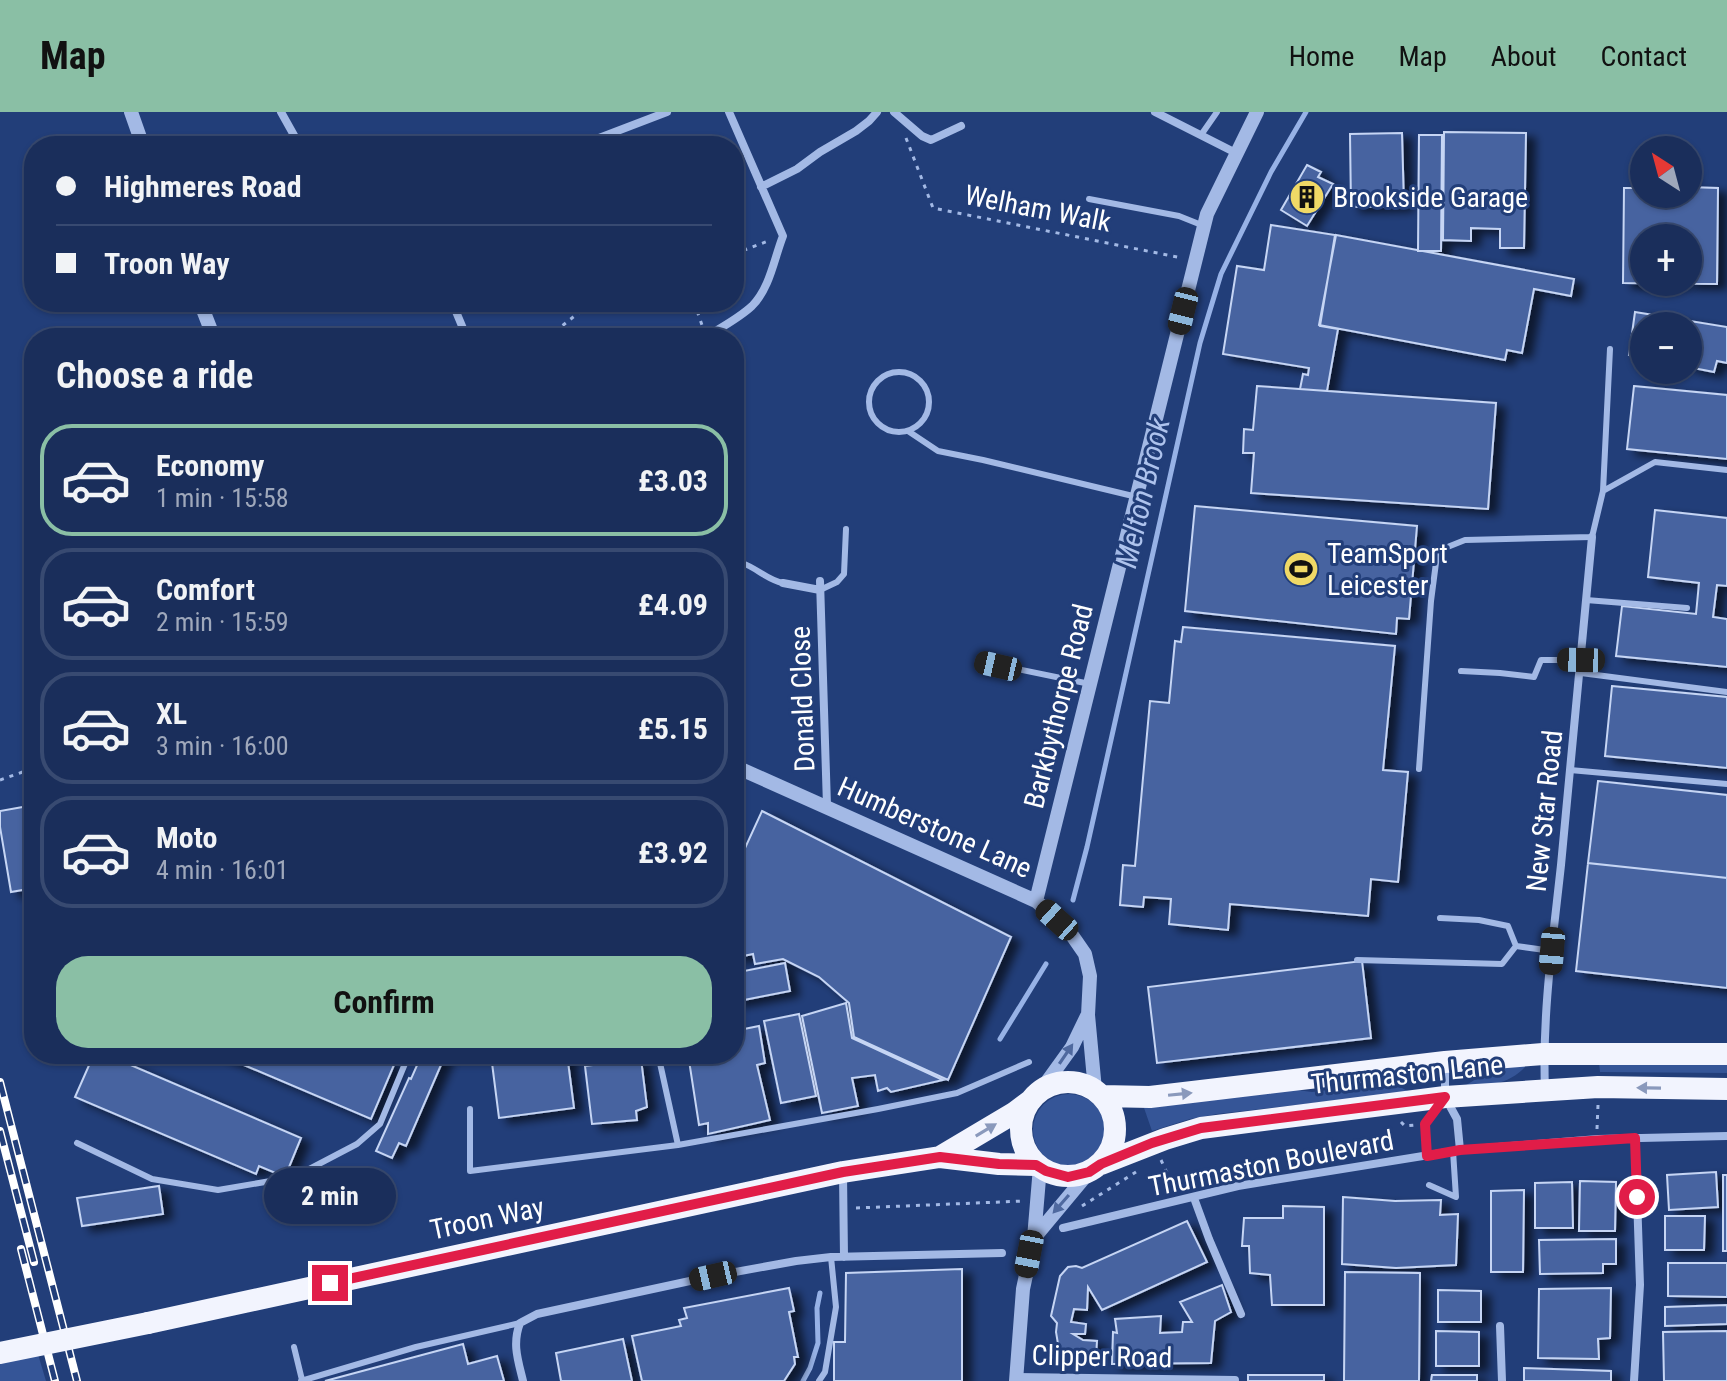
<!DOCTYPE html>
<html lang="en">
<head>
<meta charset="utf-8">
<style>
	:root { --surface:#1a2e5b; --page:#273a64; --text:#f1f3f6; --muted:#9fa8bb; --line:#384a71; --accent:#8abfa5 }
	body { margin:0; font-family:"Roboto Condensed",sans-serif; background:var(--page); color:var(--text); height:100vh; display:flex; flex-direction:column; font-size:30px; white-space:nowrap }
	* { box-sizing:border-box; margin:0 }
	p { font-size:26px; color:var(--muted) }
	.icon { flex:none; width:44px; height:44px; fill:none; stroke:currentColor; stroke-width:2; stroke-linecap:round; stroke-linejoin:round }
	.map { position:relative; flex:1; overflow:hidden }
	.side { position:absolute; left:24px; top:216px; width:720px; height:736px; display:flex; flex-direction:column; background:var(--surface); border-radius:32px; box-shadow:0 2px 6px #0004,0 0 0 2px var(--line) }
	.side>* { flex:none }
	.top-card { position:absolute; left:24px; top:24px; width:720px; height:176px; border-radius:32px; box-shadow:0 2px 6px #0004,0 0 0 2px var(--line); display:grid; align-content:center; height:176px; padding:0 32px; background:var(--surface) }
	.needle { width:52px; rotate:324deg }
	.controls { position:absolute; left:1630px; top:24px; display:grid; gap:16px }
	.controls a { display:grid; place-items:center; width:72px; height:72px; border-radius:50%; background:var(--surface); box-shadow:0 2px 6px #0004,0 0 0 2px var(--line); font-size:40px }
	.end { position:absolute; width:36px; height:36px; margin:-18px; border:10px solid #e11d48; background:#fff; box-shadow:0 0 0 4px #fff }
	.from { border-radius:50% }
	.bubble { position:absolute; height:56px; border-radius:28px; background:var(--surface); box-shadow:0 2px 6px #0004,0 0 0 2px var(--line); font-size:26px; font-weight:700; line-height:56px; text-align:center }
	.car { position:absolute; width:24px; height:48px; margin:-24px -12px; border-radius:10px; box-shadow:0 0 6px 2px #0007; background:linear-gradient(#222 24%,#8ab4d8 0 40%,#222 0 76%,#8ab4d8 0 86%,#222 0) }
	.top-card b { display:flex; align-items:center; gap:28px; height:76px; font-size:30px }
	.top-card b+b { border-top:2px solid var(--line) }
	.top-card i { width:20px; height:20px; background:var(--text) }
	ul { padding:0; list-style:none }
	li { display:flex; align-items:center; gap:24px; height:112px; margin:0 16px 12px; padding:0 16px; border:4px solid var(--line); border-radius:32px }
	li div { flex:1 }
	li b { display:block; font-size:30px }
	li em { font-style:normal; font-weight:700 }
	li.on { border-color:var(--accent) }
	li>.icon { width:72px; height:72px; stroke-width:1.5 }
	h2 { padding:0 32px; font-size:36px; line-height:96px }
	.primary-button { display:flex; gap:16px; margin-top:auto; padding:16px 32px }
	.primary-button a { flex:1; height:92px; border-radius:32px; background:var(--accent); color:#111; font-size:32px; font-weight:700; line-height:92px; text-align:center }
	header { display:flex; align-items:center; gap:48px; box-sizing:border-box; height:112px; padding:0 40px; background:var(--accent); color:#111 }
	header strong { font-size:38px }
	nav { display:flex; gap:44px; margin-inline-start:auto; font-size:28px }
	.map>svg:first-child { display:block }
</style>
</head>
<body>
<header>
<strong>Map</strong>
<nav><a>Home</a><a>Map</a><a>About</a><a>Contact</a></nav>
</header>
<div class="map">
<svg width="1727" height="1269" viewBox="0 0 1727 1269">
	<defs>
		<filter id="shadow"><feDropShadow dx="9" dy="5" stdDeviation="4" flood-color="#0009"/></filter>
	</defs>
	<rect width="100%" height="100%" fill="#223e79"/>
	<path fill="#355597" d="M1599,951H1727V961L1600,960Z
		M1523,953L1525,955C1508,973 1487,974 1463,975L1494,956Z
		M1378,972L1402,976L1409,980L1217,1002L1190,1007L1152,1019L1143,993L1289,977L1312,980Z
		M1033 1018a36 36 0 1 1 72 0a36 36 0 1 1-72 0Z
		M37,1239L46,1269H0V1246Z"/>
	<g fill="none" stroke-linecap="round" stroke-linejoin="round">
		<path stroke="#97b2e6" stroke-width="5" d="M1073,788L1087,735L1200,231L1221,162L1271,60L1306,0
			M1000,927L1046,852
			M803,1269L810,1256L818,1231L817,1196L820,1181"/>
	</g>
	<path fill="#4664a0" stroke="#c6d5f4" stroke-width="2" fill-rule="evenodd" filter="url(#shadow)" d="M1444,20L1526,21L1524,136H1500V117L1471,116V129L1443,128Z
		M1402,21L1404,94L1351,95L1350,22Z
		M1419,23H1442L1441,139H1418Z
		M1307,53L1321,60L1318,65L1333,72L1307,114L1281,98Z
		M1688,60V75L1718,76L1717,172L1623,171L1624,76H1644V82H1688ZM1644,126H1688V170H1644Z
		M1271,113L1335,123L1320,214L1338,217L1327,279L1300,277L1303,262L1308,263L1309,256L1223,242L1237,154L1264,158Z
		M1336,123L1574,167L1571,184L1534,177L1522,241L1507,238L1505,248L1319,213Z
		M1635,200L1727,215V251L1717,249L1714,260L1688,255V214H1644V246L1629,243Z
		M1257,274L1496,291L1488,397L1251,381L1254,341H1243L1244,317L1253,318Z
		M1634,274L1727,283V347L1627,337Z
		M1195,394L1417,414L1409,507L1397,506L1396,522L1185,499Z
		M1655,398L1727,406V474L1717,473L1713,505L1727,507V555L1616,544L1622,494L1696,502L1699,471L1648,465Z
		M1183,515L1395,534L1383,658L1408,660L1398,770L1371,767L1368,804L1230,792L1228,818L1169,812L1171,787L1144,785L1143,795L1120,793L1123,753L1135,754L1150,589L1169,591L1175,529L1181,530Z
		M1612,574L1727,585V656L1605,644Z
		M1598,669L1727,683V766L1588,751Z
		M34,693V776L11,780L0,715V699Z
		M762,699L1011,825L948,968L854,925L849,891L819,865L783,847L755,852L753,842L734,846V760Z
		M1588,751L1727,766V876L1576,859Z
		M1362,849L1371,926L1157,951L1148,875Z
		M785,851L790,879L734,890V861Z
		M846,891L852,926L943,968L891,980L887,976L878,979L875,963L852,966L858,994L822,1001L802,904Z
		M799,902L816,984L781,991L764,909Z
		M759,914L765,951L757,953L770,1008L708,1022V1011L699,1013L688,942H734V919Z
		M94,942H105L301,1026L285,1065L259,1054L256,1062L75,985Z
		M218,942H369L394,953L371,1007Z
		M422,942H439L444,946L406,1034L399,1031L392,1046L376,1039L409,966L411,967Z
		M559,942H567L574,996L499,1006L492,951Z
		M641,947L647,995L636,999L637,1008L592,1012L585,954Z
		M1716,1060L1718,1095L1669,1098L1667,1063Z
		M1723,1063H1727V1139H1723Z
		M1580,1069L1616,1070L1615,1119H1579Z
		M1572,1070L1573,1116H1535V1071Z
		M159,1074L163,1102L82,1114L77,1086Z
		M1524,1078L1523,1160H1491V1079Z
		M1343,1085L1395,1089L1441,1088L1440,1103L1458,1102L1456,1153L1396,1156L1342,1152Z
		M1283,1094L1324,1095V1193H1272L1270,1163L1250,1161L1249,1134H1242L1244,1106H1283Z
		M1665,1104H1705L1704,1138H1665Z
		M1187,1109L1207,1150L1102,1198L1088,1175L1087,1198L1074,1197L1071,1210L1086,1212L1085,1222H1073L1083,1228L1097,1229L1096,1244L1059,1238L1056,1220L1057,1211L1051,1204L1060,1164L1068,1155L1076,1154L1082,1156Z
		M1616,1127V1152H1603V1161L1540,1162L1539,1128Z
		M1668,1151H1727V1185L1668,1184Z
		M962,1157V1269H834V1230H845L846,1161Z
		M1345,1160L1420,1161L1419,1269H1344Z
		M1222,1173L1231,1200L1215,1209L1211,1251L1112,1252L1113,1220L1117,1221L1115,1207L1161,1204L1160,1221L1182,1220L1183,1210H1192L1180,1190Z
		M789,1176L794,1199L789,1200L798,1245H794L795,1252L784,1269H642L632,1224L681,1214L679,1208L687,1206L684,1196Z
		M1611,1176L1610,1226L1598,1227L1599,1247L1538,1246L1539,1177Z
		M1438,1178L1481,1179V1210H1438Z
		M1727,1193V1212L1665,1214V1195Z
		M1436,1219L1479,1220V1254H1436Z
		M1727,1219V1269H1664L1663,1220Z
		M623,1227L632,1269H561L556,1241Z
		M463,1232L468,1252L497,1244L504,1269H325Z
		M1524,1256L1611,1259V1269H1524Z
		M1248,1263H1324V1269H1248Z
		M1432,1263H1477V1269H1431Z"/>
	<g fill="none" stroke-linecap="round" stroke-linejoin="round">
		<path stroke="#a3b9e5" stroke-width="3" stroke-dasharray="4 6" stroke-linecap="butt" d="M906,26L933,96L1182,146
			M734,142L768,129
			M694,190L702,213
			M547,226L592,190
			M0,668L34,656
			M1401,1010L1405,1014L1415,1013
			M1597,1017L1598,993
			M1161,1048L1175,1078
			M1082,1094L1136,1060
			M856,1096L1024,1089"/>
		<path stroke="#a3b9e5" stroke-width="6" d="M1201,23L1217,0
			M1089,87L1179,104L1204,114
			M869 290a30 30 0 1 1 60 0a30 30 0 1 1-60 0Z
			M908,319L938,339L983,348L1137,385
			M1603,379L1655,350L1727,358
			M742,451C757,456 767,468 783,471
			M820,478L837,470L844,462L846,417
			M1586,488L1687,496
			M978,549L1090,572
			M1461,559L1500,561L1534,565L1541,548H1581
			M1581,561L1727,580
			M1419,657L1431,489L1437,443L1445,436L1465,428L1592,425L1603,379L1610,237
			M1570,658L1727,672
			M1440,806L1479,808L1508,814L1516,834L1552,839
			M1357,848L1502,852L1516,834
			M658,942L678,1033
			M470,997V1059L678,1033L878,997L957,981L1029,950
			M77,1031L152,1067L218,1078L294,1065L357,1032L380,1012L409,942
			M1429,1073L1456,1085L1453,1039
			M294,1235L302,1268
			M301,1269L416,1235L520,1211
			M819,1269L825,1260L836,1195L831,1145"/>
		<path stroke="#a3b9e5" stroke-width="8" d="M281,0L300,34
			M894,0L922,24L931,28L961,14
			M1155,0L1236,41
			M578,34L667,0
			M761,75L797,57L820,40L856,19L869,9L877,0
			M452,190L467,226
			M704,226C720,216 738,207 752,194C770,176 774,147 783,124L729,0
			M820,469L827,694
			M783,471L820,478
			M1445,951V985L1457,1007L1460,1038
			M1545,977C1542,903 1553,827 1561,753C1572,643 1582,534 1592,425
			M1427,1044L1425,1012L1441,990
			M843,1062L844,1145
			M1194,1086L1209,1127L1241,1202
			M1063,1116L1238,1074L1460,1038L1598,1027L1727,1024
			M1500,1214L1502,1269
			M1017,1265L1235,1268
			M523,1269C518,1248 512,1232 520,1211L537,1202L713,1164L796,1149L831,1145L1002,1141
			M1634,1269L1640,1173L1635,1026"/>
		<path stroke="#a3b9e5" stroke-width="14" d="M131,0L143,34
			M200,190L214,226
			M734,654L1036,789L1067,816L1085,842L1090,864L1088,903L1095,978
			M1036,789L1207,102L1257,0
			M1041,978L1072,935L1087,904
			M1034,1126L1089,1060
			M1016,1269L1023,1177L1034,1126L1040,1055"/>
		<path stroke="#f2f4fe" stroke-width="22" d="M1021 1017a47 47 0 1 1 94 0a47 47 0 1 1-94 0Z
			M1102,984L1150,985L1445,950L1543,942H1727
			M940,1045L1014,1001L1030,989
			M1101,1052L1165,1027L1201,1016L1445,985L1598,975L1727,977
			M148,1211L843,1060L940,1045L999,1052L1036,1053"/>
		<defs>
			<path id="rail" d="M0,970L77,1269
				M0,1019L34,1150
				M21,1137L55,1269"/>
		</defs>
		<use href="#rail" stroke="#fff" stroke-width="8"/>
		<use href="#rail" stroke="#223e79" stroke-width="5" stroke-dasharray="15" stroke-linecap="butt"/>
		<path stroke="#f2f4fe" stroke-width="22" d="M0,1241L148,1211"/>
	</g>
	<defs><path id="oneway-solid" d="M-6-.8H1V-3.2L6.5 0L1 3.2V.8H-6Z" transform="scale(2)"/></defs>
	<g fill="#4f699f">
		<use href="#oneway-solid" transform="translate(1066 942) rotate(-56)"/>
		<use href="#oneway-solid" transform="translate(1061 1092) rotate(131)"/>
	</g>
	<g fill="#8a99bc">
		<use href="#oneway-solid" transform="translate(1649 976) rotate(-179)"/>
		<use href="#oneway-solid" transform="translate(1180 982) rotate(-6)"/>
		<use href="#oneway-solid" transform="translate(986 1018) rotate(-31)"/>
	</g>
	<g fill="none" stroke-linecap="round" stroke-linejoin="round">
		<path stroke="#e11d48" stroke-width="10" d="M330,1171L843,1060L940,1045L999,1052L1036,1053L1046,1059L1068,1065L1089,1060L1101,1052L1152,1031L1201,1016L1445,985L1425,1012L1427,1044L1460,1038L1635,1026L1637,1085"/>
	</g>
	<defs>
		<symbol id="building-disc" viewBox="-11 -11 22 22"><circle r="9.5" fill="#f0d966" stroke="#223e79"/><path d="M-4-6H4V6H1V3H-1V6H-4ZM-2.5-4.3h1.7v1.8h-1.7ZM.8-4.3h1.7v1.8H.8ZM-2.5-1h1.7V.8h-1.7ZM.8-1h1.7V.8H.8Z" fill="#111"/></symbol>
		<symbol id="stadium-disc" viewBox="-11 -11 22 22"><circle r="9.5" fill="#f0d966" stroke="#223e79"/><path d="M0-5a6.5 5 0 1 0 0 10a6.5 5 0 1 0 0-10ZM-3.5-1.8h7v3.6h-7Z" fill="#111"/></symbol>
	</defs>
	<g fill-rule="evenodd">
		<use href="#building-disc" x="1287" y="65" width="40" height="40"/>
		<use href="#stadium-disc" x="1281" y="437" width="40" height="40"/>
	</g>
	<g text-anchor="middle" stroke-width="6" stroke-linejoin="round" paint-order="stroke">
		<g font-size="28" fill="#fff" stroke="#223e79" text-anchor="start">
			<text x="1333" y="95">Brookside Garage</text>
			<text x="1327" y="451">TeamSport<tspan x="1327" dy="32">Leicester</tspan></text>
		</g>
		<g font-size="28" fill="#fff" stroke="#223e79">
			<text transform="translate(1038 96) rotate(11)" y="10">Welham Walk</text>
			<text transform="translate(802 587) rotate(-92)" y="10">Donald Close</text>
			<text transform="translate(1058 594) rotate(-76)" y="10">Barkbythorpe Road</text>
			<text transform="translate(1544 699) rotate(-84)" y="10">New Star Road</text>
			<text transform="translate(935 715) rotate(24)" y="10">Humberstone Lane</text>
			<text transform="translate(1407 962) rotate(-6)" y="10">Thurmaston Lane</text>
			<text transform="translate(1271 1051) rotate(-11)" y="10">Thurmaston Boulevard</text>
			<text transform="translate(487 1106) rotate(-12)" y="10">Troon Way</text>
			<text transform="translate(1102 1244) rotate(1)" y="10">Clipper Road</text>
		</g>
		<g font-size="30" font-style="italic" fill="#aec3ed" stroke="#223e79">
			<text transform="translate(1143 381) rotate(-77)" y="10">Melton Brook</text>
		</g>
	</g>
</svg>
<div class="controls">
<a><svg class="needle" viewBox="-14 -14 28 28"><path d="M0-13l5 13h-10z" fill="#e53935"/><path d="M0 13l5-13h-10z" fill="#9fa8bb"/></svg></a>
<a>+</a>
<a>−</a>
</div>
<i class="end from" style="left:1637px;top:1085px"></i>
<i class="end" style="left:330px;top:1171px"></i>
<div class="bubble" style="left:264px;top:1056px;width:132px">2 min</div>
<i class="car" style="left:1183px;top:199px;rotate:194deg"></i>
<i class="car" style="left:1581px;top:548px;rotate:271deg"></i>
<i class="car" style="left:998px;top:554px;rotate:283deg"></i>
<i class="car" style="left:1057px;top:808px;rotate:312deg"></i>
<i class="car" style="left:1552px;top:839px;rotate:185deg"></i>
<i class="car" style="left:1029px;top:1142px;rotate:191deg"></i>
<i class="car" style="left:713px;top:1164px;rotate:257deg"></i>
<div class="top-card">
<b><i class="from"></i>Highmeres Road</b>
<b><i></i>Troon Way</b>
</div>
<section class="side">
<h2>Choose a ride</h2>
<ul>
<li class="on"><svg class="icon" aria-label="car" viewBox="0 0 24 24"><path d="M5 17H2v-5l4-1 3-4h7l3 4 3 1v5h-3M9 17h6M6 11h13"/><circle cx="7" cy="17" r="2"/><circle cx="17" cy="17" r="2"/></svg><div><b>Economy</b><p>1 min · 15:58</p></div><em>£3.03</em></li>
<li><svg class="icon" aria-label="car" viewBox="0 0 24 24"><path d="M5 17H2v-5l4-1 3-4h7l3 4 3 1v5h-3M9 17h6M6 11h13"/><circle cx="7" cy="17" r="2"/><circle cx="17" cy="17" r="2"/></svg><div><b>Comfort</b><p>2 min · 15:59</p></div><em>£4.09</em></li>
<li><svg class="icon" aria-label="car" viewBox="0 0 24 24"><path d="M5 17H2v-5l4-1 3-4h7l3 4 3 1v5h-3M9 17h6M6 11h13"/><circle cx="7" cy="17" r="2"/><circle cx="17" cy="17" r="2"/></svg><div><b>XL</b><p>3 min · 16:00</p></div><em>£5.15</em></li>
<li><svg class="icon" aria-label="car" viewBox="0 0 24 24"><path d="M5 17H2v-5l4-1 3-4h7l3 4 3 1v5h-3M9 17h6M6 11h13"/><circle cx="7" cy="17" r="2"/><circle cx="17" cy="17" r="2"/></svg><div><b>Moto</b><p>4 min · 16:01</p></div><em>£3.92</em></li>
</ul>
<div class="primary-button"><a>Confirm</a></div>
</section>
</div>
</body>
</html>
